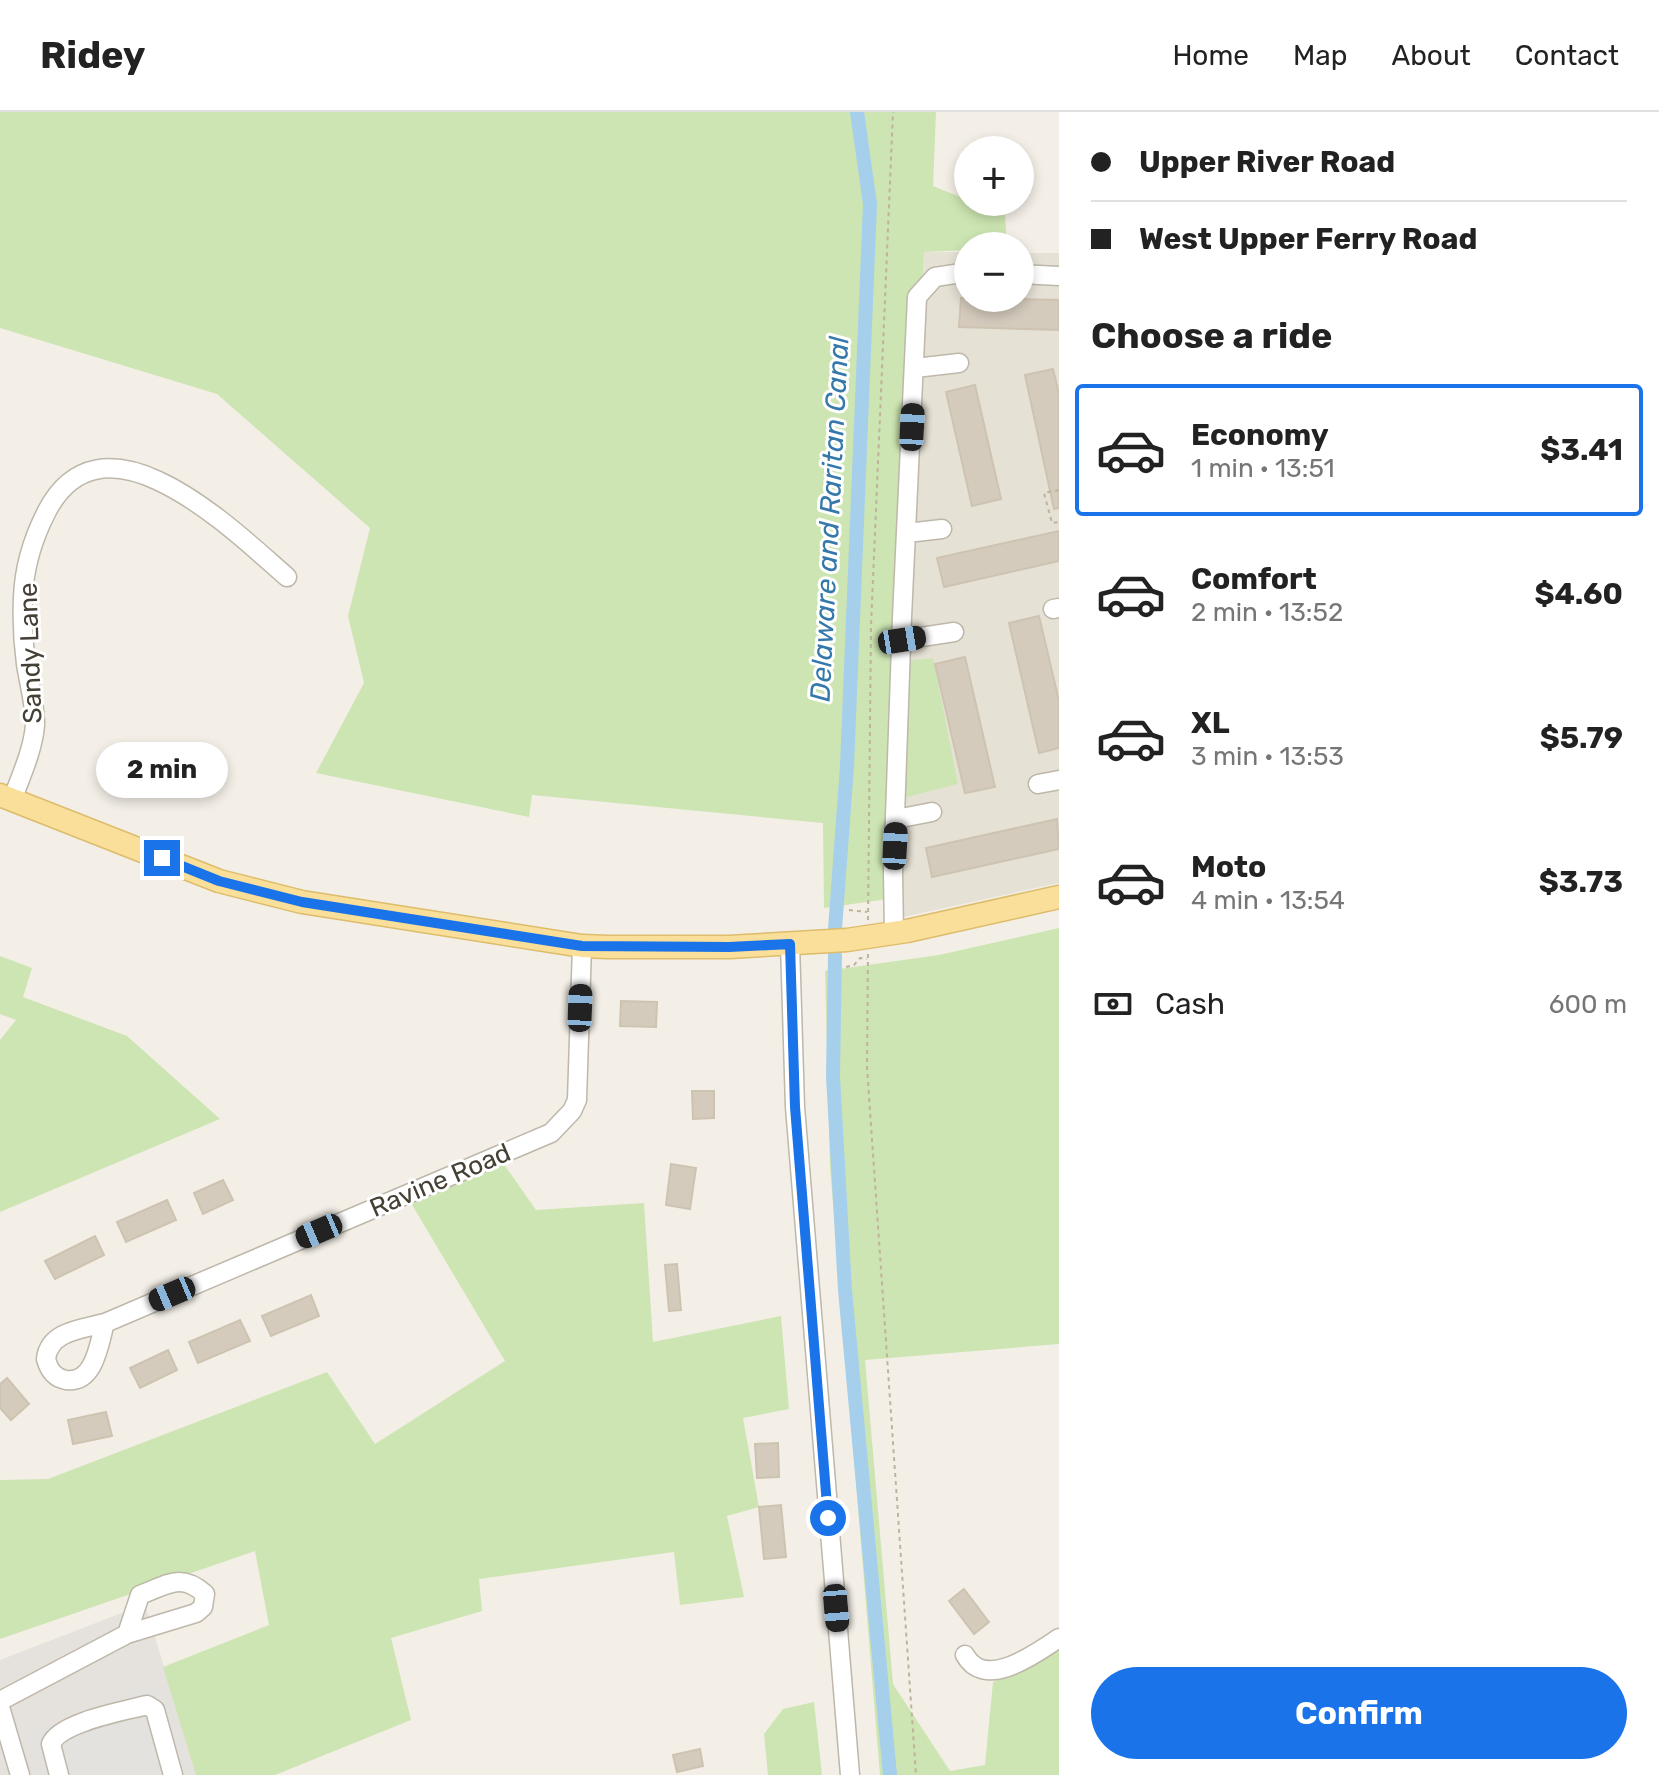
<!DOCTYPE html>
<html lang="en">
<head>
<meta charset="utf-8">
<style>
	:root { --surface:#fff; --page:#f6f6f6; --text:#222; --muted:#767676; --line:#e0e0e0; --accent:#1a73e8 }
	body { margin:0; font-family:Rubik,sans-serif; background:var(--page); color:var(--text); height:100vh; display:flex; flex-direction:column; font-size:30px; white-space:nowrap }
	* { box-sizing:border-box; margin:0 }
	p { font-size:26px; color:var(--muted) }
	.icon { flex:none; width:44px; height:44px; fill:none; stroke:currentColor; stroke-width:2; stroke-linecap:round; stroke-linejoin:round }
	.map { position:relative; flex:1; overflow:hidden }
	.panel { display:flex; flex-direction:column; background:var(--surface); width:600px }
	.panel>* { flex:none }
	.banner { display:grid; align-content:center; height:176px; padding:0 32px; background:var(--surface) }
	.fabs { position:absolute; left:954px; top:24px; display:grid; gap:16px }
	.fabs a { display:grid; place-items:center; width:80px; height:80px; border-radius:50%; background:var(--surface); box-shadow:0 4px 12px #0003; font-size:40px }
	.end { position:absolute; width:36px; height:36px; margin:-18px; border:10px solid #1a73e8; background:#fff; box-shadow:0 0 0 4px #fff }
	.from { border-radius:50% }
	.bubble { position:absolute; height:56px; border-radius:28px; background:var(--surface); box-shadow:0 4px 12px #0003; font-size:26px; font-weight:700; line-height:56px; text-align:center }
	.car { position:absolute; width:24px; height:48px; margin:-24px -12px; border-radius:10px; box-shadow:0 0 6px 2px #0007; background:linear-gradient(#222 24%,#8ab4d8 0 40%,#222 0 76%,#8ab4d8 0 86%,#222 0) }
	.banner b { display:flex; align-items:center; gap:28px; height:76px; font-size:30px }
	.banner b+b { border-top:2px solid var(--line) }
	.banner i { width:20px; height:20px; background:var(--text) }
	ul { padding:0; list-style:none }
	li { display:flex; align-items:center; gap:24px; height:132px; margin:0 16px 12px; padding:0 16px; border:4px solid transparent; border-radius:8px }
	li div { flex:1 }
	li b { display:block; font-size:30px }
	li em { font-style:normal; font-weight:700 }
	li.active { border-color:var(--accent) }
	li>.icon { width:72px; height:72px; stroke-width:1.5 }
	h2 { padding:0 32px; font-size:36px; line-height:96px }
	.pay { display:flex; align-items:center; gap:20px; height:88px; padding:0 32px; font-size:30px }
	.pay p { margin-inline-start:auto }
	.action { display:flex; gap:16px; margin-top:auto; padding:16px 32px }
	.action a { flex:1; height:92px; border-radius:48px; background:var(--accent); color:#fff; font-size:32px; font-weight:700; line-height:92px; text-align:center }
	header { display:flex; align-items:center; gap:48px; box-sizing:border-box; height:112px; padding:0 40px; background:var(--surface); border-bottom:2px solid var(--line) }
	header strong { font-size:38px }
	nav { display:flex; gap:44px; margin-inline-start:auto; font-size:28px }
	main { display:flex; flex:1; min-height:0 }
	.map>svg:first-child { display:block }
</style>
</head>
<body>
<header>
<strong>Ridey</strong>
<nav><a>Home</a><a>Map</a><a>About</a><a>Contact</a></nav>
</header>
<main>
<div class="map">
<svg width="1059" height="1663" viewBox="0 0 1059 1663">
	<rect width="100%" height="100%" fill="#f3efe7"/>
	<path fill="#e6e1d5" d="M924,140H968V186H1020V141H1059V771L903,805L900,687L958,672L932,546L903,550Z"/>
	<path fill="#e5e1dc" d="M145,1492L197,1663H0V1548Z"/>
	<path fill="#cde5b2" d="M0,0H936L933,74L1005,103L1007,134H968V138L924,140L903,549L933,546L958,672L900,687L902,785L824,796L823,711L532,683L529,705L316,661L364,571L348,504L370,416L217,282L0,216Z
		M1059,816V1232L865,1248L893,1572L950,1659L985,1653L993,1570L1059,1537V1663H880L830,1055L825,859L939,843Z
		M0,844L32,856L23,885L127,924L220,1007L0,1100V928L16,908L0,902Z
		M503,1051L536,1098L644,1091L653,1230L781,1204L789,1297L743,1306L759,1395L727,1404L744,1485L680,1493L674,1440L479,1467L482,1499L391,1526L411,1608L275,1663H196L163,1555L269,1513L255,1439L0,1527V1368L48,1367L327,1260L375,1332L505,1249L408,1086Z
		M814,1590L822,1663H768L764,1622L783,1597Z"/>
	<path fill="#e4e2df" d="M164,1570L191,1663H40L29,1621Z"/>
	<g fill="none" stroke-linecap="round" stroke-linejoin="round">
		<path stroke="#a6cfec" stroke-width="14" d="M835,817L847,654L870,92L857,0
			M835,843L833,964L845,1178L890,1663"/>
	</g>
	<path fill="#d4cbbd" stroke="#cec3b1" stroke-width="2" d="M961,186L1059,188V218L959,215Z
		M1053,257L1059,282V396L1054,397L1025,263Z
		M975,273L1001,387L972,394L946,280Z
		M1059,419V449L944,475L937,446Z
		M1039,504L1059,589V636L1039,641L1009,511Z
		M965,545L995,675L965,681L935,552Z
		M1057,707L1059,737L932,765L926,736Z
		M621,889L657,890L656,915L620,914Z
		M692,979H714V1006L693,1007Z
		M671,1052L696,1056L690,1097L666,1093Z
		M223,1068L233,1088L203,1102L194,1081Z
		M167,1088L176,1108L126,1130L117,1110Z
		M95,1124L104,1143L55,1167L45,1149Z
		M677,1152L681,1198L669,1199L665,1153Z
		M311,1183L319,1204L271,1224L262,1204Z
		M240,1208L250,1229L198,1251L189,1230Z
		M168,1238L177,1258L140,1276L130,1256Z
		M7,1266L29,1292L11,1308L0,1296V1272Z
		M106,1300L112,1324L73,1332L68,1308Z
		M778,1331L779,1365L757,1366L755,1332Z
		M781,1393L786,1445L764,1447L759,1395Z
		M964,1477L989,1510L974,1522L949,1489Z
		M700,1637L703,1654L677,1660L673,1643Z"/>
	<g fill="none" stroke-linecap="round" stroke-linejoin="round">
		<defs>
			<path id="minor" d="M1020,162L1059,164
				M915,256L959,251
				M907,421L942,417
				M1053,497L1059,496
				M902,528L954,520
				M1038,672L1059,668
				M12,688C21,664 33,638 35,613C35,592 29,572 26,552C23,530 22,508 23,486C24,455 33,426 47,399C104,290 234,419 287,465
				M896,707L932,700
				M894,821L893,761L902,505L917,185L935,165L968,160
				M790,832L795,995L850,1663
				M105,1211L551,1021L572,999L577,988L582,834
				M105,1211C99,1231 95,1272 66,1268C54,1266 49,1258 46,1247C49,1219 82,1217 105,1211Z
				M965,1543C985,1579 1035,1542 1059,1526
				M0,1589L127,1522L196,1501L203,1495L205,1482C181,1460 167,1473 140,1483L127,1522
				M0,1595L20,1663
				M59,1663L51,1632C60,1610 125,1599 147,1593L155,1598L173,1663"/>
			<path id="major" d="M0,683L219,769L302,790L582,834L608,835H729L847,828L907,819L1059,785"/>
		</defs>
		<use href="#minor" stroke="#beb7aa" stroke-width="21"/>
		<use href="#major" stroke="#ddbc6b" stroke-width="25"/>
		<path stroke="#beb39c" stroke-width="2" stroke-dasharray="4 4" stroke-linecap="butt" d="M1059,378L1044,381L1052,411L1059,410
			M849,798L867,800
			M868,808L871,514L893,0
			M868,842L867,955L916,1663
			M846,855L854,853L860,846L867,847"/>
		<use href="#minor" stroke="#fff" stroke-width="18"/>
		<use href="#major" stroke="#f9df9a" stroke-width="22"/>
	</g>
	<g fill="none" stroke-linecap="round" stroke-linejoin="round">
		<path stroke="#1a73e8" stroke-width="10" d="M162,746L219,769L302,790L582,834L729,835L790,832L795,995L828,1406"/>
	</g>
	<g text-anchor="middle" stroke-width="6" stroke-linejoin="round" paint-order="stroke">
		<g font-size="26" fill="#454036" stroke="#fff">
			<text transform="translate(30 541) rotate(-92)" y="9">Sandy Lane</text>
			<text transform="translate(440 1068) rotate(-23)" y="9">Ravine Road</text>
		</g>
		<g font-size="28" font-style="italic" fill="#3578ab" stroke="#fff">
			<text transform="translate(829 407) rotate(-87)" y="10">Delaware and Raritan Canal</text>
		</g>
	</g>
</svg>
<div class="fabs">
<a>+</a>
<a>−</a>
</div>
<i class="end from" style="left:828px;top:1406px"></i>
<i class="end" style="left:162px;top:746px"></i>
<div class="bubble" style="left:96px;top:630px;width:132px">2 min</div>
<i class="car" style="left:912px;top:315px;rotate:3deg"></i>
<i class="car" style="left:902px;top:528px;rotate:81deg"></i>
<i class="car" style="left:895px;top:734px;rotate:3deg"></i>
<i class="car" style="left:580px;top:896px;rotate:2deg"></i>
<i class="car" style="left:319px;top:1119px;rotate:247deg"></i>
<i class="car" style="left:172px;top:1182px;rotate:247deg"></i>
<i class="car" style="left:836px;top:1496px;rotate:175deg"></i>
</div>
<section class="panel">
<div class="banner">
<b><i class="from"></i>Upper River Road</b>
<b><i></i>West Upper Ferry Road</b>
</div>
<h2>Choose a ride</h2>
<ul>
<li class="active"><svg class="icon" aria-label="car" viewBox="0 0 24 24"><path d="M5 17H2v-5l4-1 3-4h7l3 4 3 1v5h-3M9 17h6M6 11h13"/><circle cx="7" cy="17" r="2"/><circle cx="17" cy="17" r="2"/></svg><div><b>Economy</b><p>1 min · 13:51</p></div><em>$3.41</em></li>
<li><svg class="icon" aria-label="car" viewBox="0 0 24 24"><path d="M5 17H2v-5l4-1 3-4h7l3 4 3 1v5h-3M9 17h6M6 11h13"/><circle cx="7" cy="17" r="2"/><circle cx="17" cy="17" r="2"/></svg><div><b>Comfort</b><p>2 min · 13:52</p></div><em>$4.60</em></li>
<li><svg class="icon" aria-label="car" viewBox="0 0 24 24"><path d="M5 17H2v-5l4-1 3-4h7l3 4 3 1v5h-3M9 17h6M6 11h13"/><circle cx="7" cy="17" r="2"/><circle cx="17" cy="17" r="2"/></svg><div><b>XL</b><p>3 min · 13:53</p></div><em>$5.79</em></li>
<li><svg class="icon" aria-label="car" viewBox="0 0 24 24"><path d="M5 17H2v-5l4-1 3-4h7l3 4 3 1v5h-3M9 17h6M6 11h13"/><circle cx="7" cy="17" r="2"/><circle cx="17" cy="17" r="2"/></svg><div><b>Moto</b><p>4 min · 13:54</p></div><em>$3.73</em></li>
</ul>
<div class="pay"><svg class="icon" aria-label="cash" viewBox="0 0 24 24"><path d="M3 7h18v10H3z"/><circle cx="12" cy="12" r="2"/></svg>Cash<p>600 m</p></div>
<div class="action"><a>Confirm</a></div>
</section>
</main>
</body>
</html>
